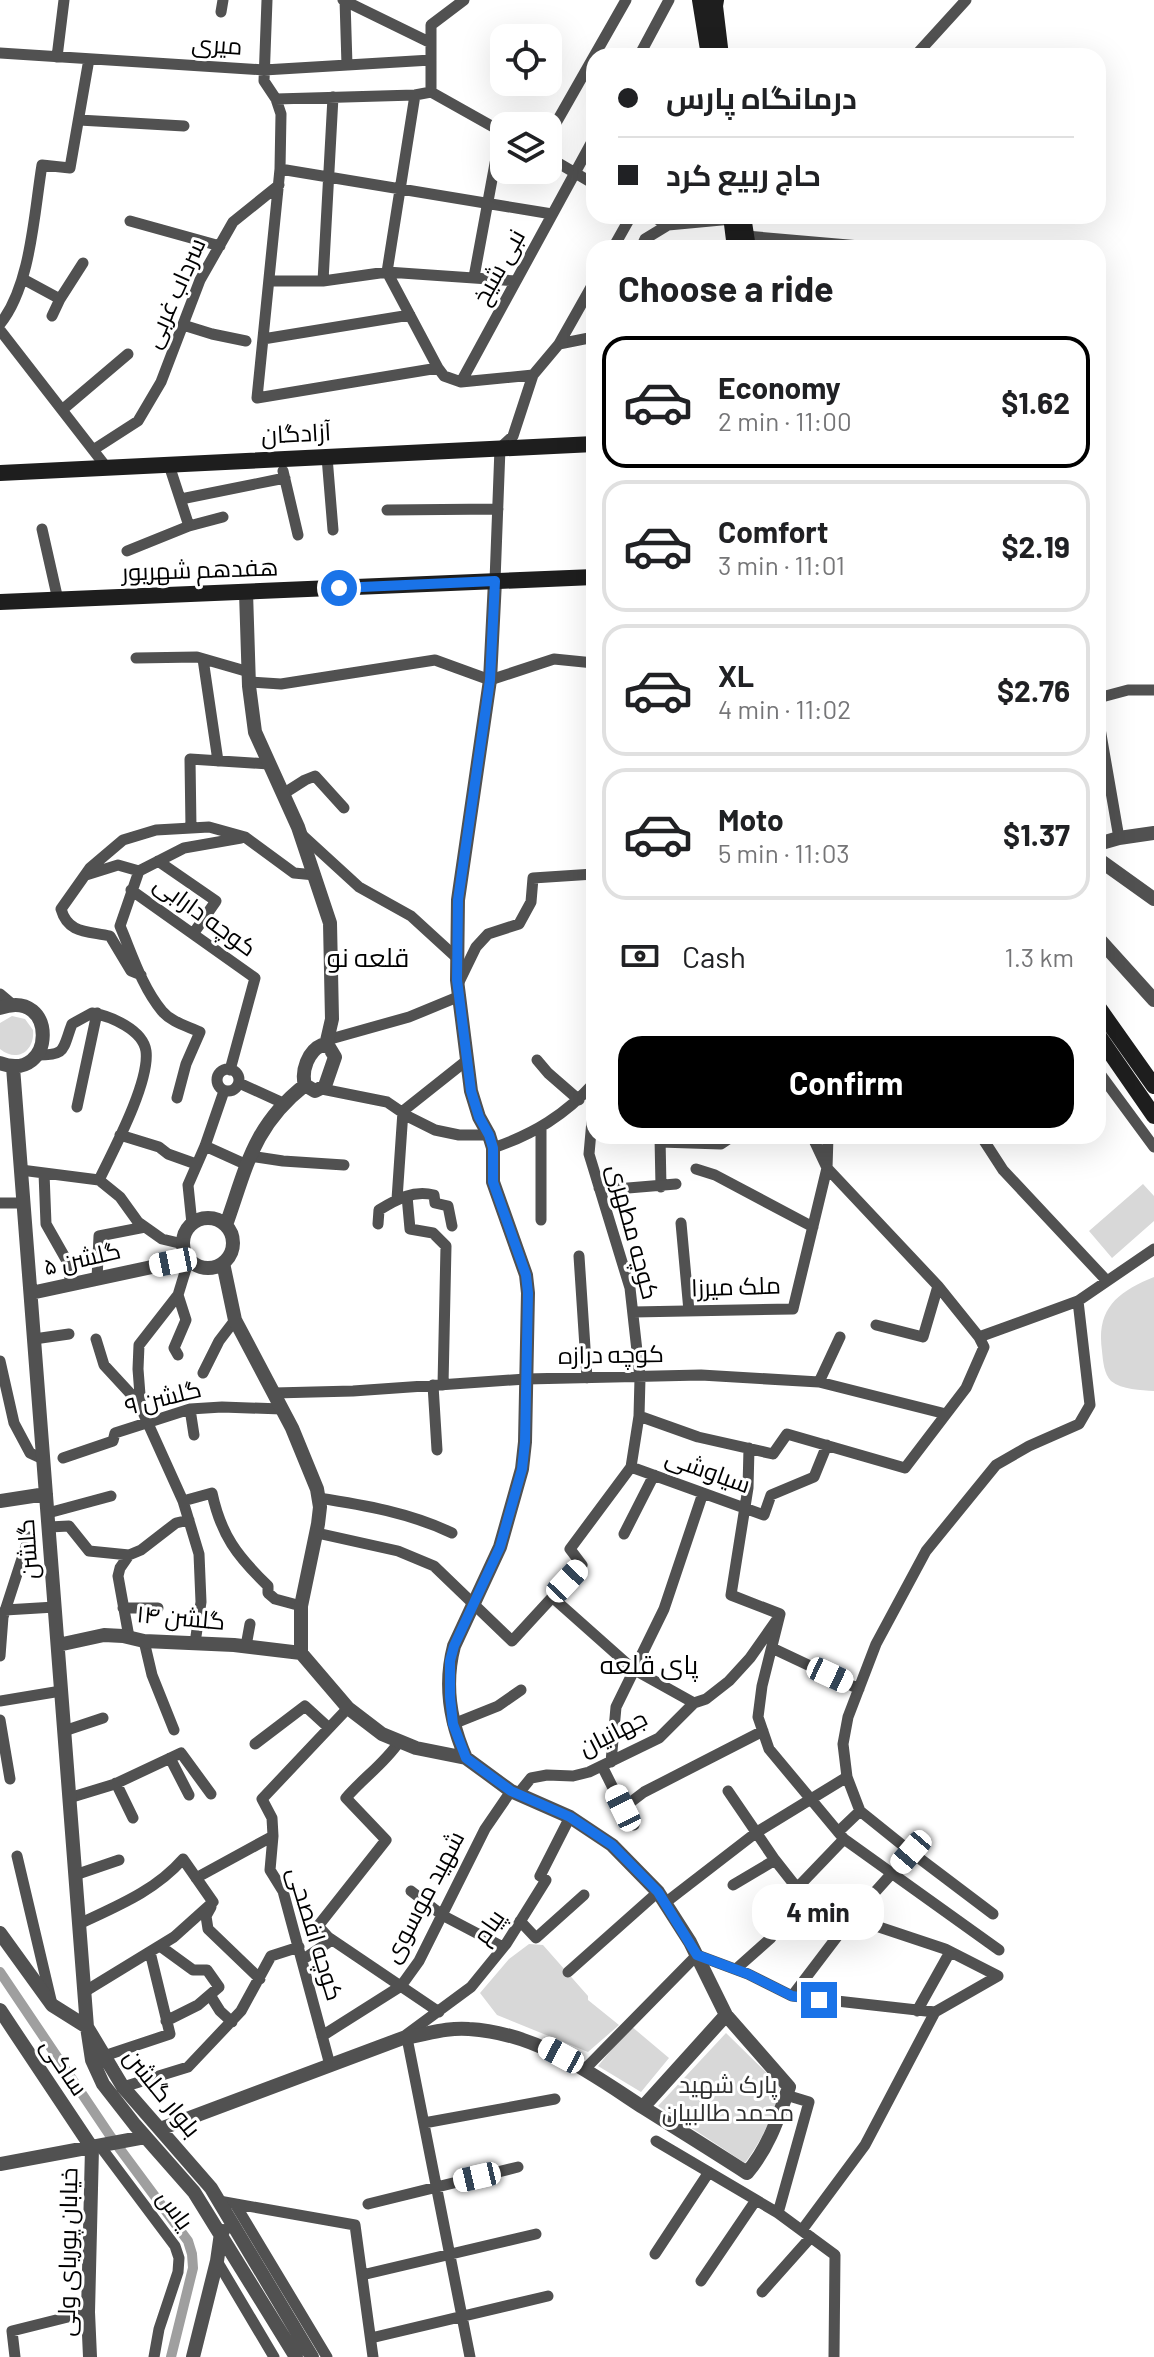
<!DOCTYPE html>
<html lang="en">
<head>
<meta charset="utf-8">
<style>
	:root { --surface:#fff; --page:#f6f6f6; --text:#202124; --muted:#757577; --line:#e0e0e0; --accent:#000 }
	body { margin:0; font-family:Barlow,Cairo,sans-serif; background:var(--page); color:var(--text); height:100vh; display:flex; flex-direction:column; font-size:30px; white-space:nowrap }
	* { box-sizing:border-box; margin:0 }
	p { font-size:26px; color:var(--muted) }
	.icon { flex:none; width:44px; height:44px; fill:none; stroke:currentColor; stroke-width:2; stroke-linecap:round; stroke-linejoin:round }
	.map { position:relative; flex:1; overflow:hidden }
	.details { position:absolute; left:586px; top:240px; width:520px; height:904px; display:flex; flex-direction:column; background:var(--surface); border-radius:24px; box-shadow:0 8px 32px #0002 }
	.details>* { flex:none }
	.top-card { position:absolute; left:586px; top:48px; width:520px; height:176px; border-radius:24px; box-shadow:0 8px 32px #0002; display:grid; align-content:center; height:176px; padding:0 32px; background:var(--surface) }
	.tools { position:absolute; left:490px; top:24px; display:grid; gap:16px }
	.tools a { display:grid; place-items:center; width:72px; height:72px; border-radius:16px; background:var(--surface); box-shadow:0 8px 32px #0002; font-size:40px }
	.end { position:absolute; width:36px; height:36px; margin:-18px; border:10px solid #1a73e8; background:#fff; box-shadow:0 0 0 4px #fff }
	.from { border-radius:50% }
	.bubble { position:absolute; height:56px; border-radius:24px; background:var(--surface); box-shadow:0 8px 32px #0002; font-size:26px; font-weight:700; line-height:56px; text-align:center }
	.car { position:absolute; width:24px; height:48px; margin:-24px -12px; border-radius:10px; box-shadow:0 0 6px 2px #0007; background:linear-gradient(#fff 24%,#345 0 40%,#fff 0 76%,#345 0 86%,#fff 0) }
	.top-card b { display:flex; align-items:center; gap:28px; height:76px; font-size:30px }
	.top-card b+b { border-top:2px solid var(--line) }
	.top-card i { width:20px; height:20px; background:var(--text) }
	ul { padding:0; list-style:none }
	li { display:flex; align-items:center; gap:24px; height:132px; margin:0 16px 12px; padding:0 16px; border:4px solid var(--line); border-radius:24px }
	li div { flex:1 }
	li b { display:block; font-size:30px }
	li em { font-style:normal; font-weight:700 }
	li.current { border-color:var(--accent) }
	li>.icon { width:72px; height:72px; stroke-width:1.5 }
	h2 { padding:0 32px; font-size:36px; line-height:96px }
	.pay { display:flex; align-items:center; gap:20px; height:88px; padding:0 32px; font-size:30px }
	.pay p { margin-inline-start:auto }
	.button { display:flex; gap:16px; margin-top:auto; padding:16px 32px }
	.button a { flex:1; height:92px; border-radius:24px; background:var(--accent); color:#fff; font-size:32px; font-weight:700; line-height:92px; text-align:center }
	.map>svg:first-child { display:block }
</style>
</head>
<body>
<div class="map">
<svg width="1154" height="2357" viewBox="0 0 1154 2357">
	<rect width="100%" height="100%" fill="#fff"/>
	<path fill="#d8d8d8" d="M12,1016L25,1019L33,1030C35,1051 17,1063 0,1049V1023Z
		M1143,1184L1154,1196V1221L1112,1258L1089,1231Z
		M1154,1277V1391C1141,1390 1122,1390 1111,1381C1104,1374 1103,1361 1102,1351C1096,1309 1117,1292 1154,1277Z
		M529,1944L543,1945L588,1996V2000L619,2025L588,2052L497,2015L480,1993L509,1959Z
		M631,2026L669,2058L641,2092L598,2066Z
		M726,2033L780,2086C774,2115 762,2140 745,2163L658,2106Z"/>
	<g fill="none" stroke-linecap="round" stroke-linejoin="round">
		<path stroke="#9f9f9f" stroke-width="10" d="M0,1972L111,2137L188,2241L192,2254L193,2268L171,2357"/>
		<path stroke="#515151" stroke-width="11" d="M267,0L264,81L276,99L281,114L280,169L257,398L438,368
			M343,0L431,43
			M345,0L347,65
			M221,12L223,0
			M0,53L264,70L431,60
			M639,56L669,0
			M915,56L966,0
			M57,57L64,0
			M431,92V25L464,0
			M431,92L504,133
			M415,95L387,272L438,368L444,376L461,382L533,375
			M276,99L415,95L431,92
			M79,120L184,126
			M548,137L626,0
			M548,157L594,184
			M280,169L552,214
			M651,216L668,225L732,219
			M130,221L220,246
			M746,236L883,248
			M613,248L631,216
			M641,248L645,239L668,225
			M474,277L501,131
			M23,279L60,299
			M269,281H323L387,272L516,281
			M323,281L333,97
			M52,316L60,299L83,263
			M0,324C31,286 34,213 42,165L70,168L89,59
			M183,325L212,334L246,341
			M0,330L107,468
			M263,339L410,315
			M559,344L594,282
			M461,382L594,138
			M62,410L128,354
			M93,450L138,421L161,382L200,280L233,222L279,185
			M327,457L333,530
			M169,465L189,526
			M283,471L298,535
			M181,499L285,478
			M387,510L498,509
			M42,529L58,600
			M127,551L189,526L223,517
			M495,581L500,448L513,436L533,375L559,344L594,337
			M136,658L197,657L249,672
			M203,659L218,761
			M249,682L281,684L435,660L490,680L554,659L594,663
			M1098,698L1128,690H1154
			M1098,717L1119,838
			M283,794L305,780L315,776L344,808
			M191,828L190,759L269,764
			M300,833L359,887L411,916L458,959
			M158,861L216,901L193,934
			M86,875L118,865L139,871
			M131,890L255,978L230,1070
			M141,975L131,971L110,936C88,931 68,934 61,909L90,868L123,840L156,830L209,827L245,837L294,873L315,875
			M458,984L476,947L488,934L519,924L531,902L533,878L594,874
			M0,994L13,1005
			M327,1040L409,1017L460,996
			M37,1055C67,1055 62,1050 72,1024L92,1013C111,1016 143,1030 146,1051C150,1082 113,1151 99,1180
			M537,1060L548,1073L579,1100
			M217 1080a11 11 0 1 1 22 0a11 11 0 1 1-22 0Z
			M1098,1071L1154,1147
			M239,1083L283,1103
			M322,1089L387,1102L409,1117L435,1130L459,1135H489
			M177,1098L186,1064L200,1032C187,1026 171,1022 162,1011C142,987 132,954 120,926L139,871L184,848L241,838
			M77,1107L97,1013
			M120,1135L159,1147L168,1154L196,1164
			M981,1136L1003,1170L1107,1281
			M660,1137L661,1187
			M660,1142L721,1144L733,1136
			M205,1146L247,1165
			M493,1148C534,1134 565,1115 594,1083
			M250,1156L283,1161L344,1165
			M696,1169L715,1175L813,1227
			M21,1170L99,1180L120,1197L138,1222L162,1239L183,1244
			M44,1173L46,1224L67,1261L71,1284
			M599,1188H628L676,1184
			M407,1196L410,1229L433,1233L446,1246L443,1385
			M397,1199L403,1111L466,1061
			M0,1203H24
			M541,1220V1127
			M681,1223L689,1311
			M192,1224L188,1185L205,1146L224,1091
			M378,1224L379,1210C397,1199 413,1190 434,1195L435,1203L448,1206L452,1226
			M579,1256L587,1378
			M189,1259L178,1295L139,1345L138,1369L141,1408L183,1501L199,1554L201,1602L195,1643
			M97,1279L99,1236L145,1227
			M633,1312L793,1309L827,1168L828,1136
			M876,1325L923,1337L938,1286
			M979,1337L1078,1301L1154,1249
			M34,1339L69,1334
			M96,1339L104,1365L140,1404
			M178,1355L174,1348L186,1320L178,1295
			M0,1361L14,1423L30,1453L43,1459
			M203,1373L219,1341L235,1320
			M819,1382L840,1337
			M433,1385L437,1450
			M274,1393L353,1391L526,1379L701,1375L819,1382L946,1414
			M190,1409L194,1435
			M639,1416L698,1437L773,1454L787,1434L905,1468L966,1388L984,1347L979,1337L938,1286L827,1168L812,1136
			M749,1448L748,1488L731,1595L780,1614
			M63,1458L113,1441L115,1433L190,1409L222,1407L282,1409
			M631,1467L764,1515L771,1495L814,1477L827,1445
			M318,1498C365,1505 410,1513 452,1533
			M183,1501L212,1493C221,1535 237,1556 268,1586V1593L275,1599L301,1606
			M48,1513L111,1496
			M49,1527L69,1526L89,1551L129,1555L141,1550L176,1523L189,1520
			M317,1533L398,1551L434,1566L512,1641L582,1565L570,1549L631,1467L639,1416L640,1378L630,1288L589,1154L594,1098
			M624,1534L654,1475
			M129,1555L120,1568L118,1576L129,1637
			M552,1597L633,1669L694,1703
			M123,1608H158
			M5,1610L55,1607
			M780,1614L762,1686L758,1717L769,1749L844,1839L999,1950
			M144,1641L152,1675L174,1730
			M246,1646L250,1624
			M772,1648L859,1689
			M0,1656L3,1617L29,1537
			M0,1701L61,1691
			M0,1720L10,1779
			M453,1724L498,1706L521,1690
			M64,1731L103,1718
			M399,1742C384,1764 363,1778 346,1798L386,1840L318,1926L328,1937L439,2012
			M255,1744L305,1706L329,1728
			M170,1758L189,1795
			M611,1762L616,1707L664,1609L703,1493
			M602,1766L623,1808L634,1825
			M116,1783L133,1818
			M728,1791L775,1860L797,1888L852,1918L945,1949L998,1976
			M518,1794L531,1778L547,1775L573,1776L589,1772L659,1738L694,1703L706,1699L729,1681L750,1658L776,1621
			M69,1798L115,1784L181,1753L211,1794
			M623,1808L644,1792L763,1731
			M838,1832L860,1811
			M17,1856L51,2000
			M75,1875L119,1860
			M196,1878L273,1836
			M733,1885L775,1860
			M797,1888L844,1839
			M411,1891L442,1915L503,1947
			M665,1903L757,1832L847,1777
			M211,1907L206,1916L208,1929L260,1979
			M993,1914L911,1852L860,1811L847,1777L843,1744L848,1717L876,1644L926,1551L996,1465L1029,1446L1079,1424L1090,1405L1078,1301
			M520,1921L536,1938L584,1895
			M79,1924C117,1906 155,1891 183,1859L213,1902L174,1937L84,1992
			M160,1946L193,1970H207L219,1987L198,2005L166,2021
			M302,1960L332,1940
			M736,1969L771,1938
			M568,1972L658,1892
			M210,1995L220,2011L232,2022
			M792,1996L849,1921L911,1852
			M917,2011L950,1952
			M406,2035L471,1987L506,1944L546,1880L540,1876L570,1817
			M322,2036L401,1986L419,1961L485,1829L511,1791
			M407,2038L470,2357
			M104,2056L170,2034L150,1952
			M330,2065L283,1891L270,1870L273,1836L272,1818L262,1799L348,1708
			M585,2069L697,1955L748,1974L792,1996L935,2012L998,1976
			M123,2087L188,2067L241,2011L271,1956L299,1947
			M424,2123L555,2099
			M656,2141L778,2213L835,2255L834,2357
			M100,2146L175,2246L179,2258L178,2272L159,2329L154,2357
			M219,2201L355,2225L373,2357
			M235,2204L327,2357
			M368,2204L518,2167
			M778,2213L809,2102L786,2095
			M802,2230L865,2145L935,2012
			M655,2254L709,2172
			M217,2261L274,2357
			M362,2275L536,2234
			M701,2281L756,2200
			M762,2292L811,2237
			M371,2338L548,2296
			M15,2357L12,2331L88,2312"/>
		<path stroke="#515151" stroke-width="14" d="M246,592L249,686L255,732L298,827L330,923L332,1019L326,1045
			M1098,844L1119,838L1154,833
			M1098,859L1154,899
			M1098,938L1154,1000
			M0,1008C58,987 56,1084 0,1063
			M322,1045L329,1047L335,1057L325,1086L315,1091L305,1085C301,1071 308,1051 322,1045Z
			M13,1067L87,2027L92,2060L103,2084L135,2125L194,2192L296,2357
			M183 1243a25 25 0 1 1 50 0a25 25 0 1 1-50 0Z
			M226,1225C247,1166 253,1126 305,1085
			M223,1263L235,1320L292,1428L317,1489L320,1507L318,1524L301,1606V1653
			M31,1293L189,1259
			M0,1501L46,1494
			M58,1645L104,1635L123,1636L144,1641L234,1645L301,1653
			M466,1758C450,1722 444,1684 454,1646L500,1547L522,1469L525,1442L528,1293L526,1275L493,1182V1148L489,1135L479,1117L471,1091L457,980L458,900L490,680L495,581
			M0,1933L52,2005L87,2027L123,2087L211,2188L312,2357
			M0,2010L92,2148
			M643,2107L726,2015
			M160,2129L403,2038C425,2035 446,2027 469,2029C537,2033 589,2072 644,2108C679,2130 713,2151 747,2173C769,2147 778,2118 789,2087L726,2015L690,1942L658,1892L612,1845L570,1817L511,1791L466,1758L416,1748L382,1734L348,1708L301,1653
			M0,2164L145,2137
			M90,2357L88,2312L92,2148
			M193,2357L217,2261L221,2233L223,2231"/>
		<path stroke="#1e1e1e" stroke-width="16" d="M700,0L709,56
			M716,0L715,6L721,56
			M731,216L735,248
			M743,216L748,248
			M0,473L594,444
			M0,602L594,577
			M1098,1007L1154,1086
			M1098,1035L1154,1116"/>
	</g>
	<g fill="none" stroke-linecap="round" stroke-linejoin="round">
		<path stroke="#1a73e8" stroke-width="10" d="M339,588L495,581L490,680L458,900L457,980L471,1091L479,1117L489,1135L493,1148V1182L526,1275L528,1293L525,1442L522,1469L500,1547L454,1646L450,1661V1697L453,1724L466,1758L511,1791L570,1817L612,1845L658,1892L697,1955L748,1974L792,1996L819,2000"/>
	</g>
	<g text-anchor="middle" stroke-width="6" stroke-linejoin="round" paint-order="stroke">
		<g font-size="24" fill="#000" stroke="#fff">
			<text transform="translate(217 45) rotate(4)" y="8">میری</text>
			<text transform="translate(499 267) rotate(-61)" y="8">نبی شیخ</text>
			<text transform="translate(175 293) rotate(-66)" y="8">سرداب غربی</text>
			<text transform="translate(296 434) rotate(-3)" y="8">آزادگان</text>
			<text transform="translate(200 570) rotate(-2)" y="8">هفدهم شهریور</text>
			<text transform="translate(205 916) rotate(36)" y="8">کوچه دارابی</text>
			<text transform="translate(633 1232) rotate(75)" y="8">کوچه مطهری</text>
			<text transform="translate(82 1259) rotate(-13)" y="8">گلشن ۵</text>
			<text transform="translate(736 1287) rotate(-2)" y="8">ملک میرزا</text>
			<text transform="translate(611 1355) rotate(-1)" y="8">کوچه درازه</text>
			<text transform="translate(163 1398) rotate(-14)" y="8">گلشن ۹</text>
			<text transform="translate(708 1471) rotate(20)" y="8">سیاوشی</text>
			<text transform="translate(28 1549) rotate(-94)" y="8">گلشن</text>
			<text transform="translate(181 1618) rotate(5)" y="8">گلشن ۱۴</text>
			<text transform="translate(613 1733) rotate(-27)" y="8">جهانیان</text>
			<text transform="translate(424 1897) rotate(-62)" y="8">شهید موسوی</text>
			<text transform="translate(489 1927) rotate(-55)" y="8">پیام</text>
			<text transform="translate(315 1934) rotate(73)" y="8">کوچه افصحی</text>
			<text transform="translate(64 2067) rotate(56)" y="8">ساکی</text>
			<text transform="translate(162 2093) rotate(51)" y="8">بلوار گلشن</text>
			<text transform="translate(175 2210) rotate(54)" y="8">یاس</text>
			<text transform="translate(68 2252) rotate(-89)" y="8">خیابان پوریای ولی</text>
		</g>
		<g font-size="24" fill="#2f2f2f" stroke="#fff">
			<text x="728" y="2093">پارک شهید<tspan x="728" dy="28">محمد طالبیان</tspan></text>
		</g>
		<g font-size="26" fill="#000" stroke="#fff">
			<text x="368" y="967">قلعه نو</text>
			<text x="649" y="1674">پای قلعه</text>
		</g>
	</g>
</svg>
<div class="tools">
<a><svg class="icon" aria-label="locate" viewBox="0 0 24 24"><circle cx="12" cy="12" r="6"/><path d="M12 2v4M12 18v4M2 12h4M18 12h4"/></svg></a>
<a><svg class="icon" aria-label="layers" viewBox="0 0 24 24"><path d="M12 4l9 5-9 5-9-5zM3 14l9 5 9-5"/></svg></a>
</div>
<i class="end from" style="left:339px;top:588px"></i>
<i class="end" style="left:819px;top:2000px"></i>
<div class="bubble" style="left:752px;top:1884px;width:132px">4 min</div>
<i class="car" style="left:173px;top:1262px;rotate:259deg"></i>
<i class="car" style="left:567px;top:1581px;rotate:43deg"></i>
<i class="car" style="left:830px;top:1675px;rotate:115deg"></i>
<i class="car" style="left:623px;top:1808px;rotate:334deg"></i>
<i class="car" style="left:911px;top:1852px;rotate:221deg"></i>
<i class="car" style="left:561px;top:2055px;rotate:298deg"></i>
<i class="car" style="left:477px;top:2177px;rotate:257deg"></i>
<div class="top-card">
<b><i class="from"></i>درمانگاه پارس</b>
<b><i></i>حاج ربیع کرد</b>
</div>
<section class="details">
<h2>Choose a ride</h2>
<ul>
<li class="current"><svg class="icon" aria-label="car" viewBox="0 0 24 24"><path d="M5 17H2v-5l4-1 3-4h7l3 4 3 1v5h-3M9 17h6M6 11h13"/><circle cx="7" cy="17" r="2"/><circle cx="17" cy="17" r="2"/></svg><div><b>Economy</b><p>2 min · 11:00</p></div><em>$1.62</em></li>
<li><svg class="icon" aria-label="car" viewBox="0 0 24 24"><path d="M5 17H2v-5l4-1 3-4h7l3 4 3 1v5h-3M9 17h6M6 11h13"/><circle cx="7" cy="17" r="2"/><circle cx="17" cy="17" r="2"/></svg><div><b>Comfort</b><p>3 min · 11:01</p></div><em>$2.19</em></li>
<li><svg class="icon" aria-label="car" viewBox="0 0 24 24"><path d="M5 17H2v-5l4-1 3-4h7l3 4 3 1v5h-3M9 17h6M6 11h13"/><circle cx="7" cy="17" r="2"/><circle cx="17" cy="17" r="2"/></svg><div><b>XL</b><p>4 min · 11:02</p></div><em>$2.76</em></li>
<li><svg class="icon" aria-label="car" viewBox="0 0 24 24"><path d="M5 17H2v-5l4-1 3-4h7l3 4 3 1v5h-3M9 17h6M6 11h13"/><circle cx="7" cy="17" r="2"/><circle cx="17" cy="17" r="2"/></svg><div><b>Moto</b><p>5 min · 11:03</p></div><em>$1.37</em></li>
</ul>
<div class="pay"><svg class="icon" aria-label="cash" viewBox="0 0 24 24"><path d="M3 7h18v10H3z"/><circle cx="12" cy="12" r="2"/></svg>Cash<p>1.3 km</p></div>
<div class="button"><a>Confirm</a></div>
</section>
</div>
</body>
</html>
